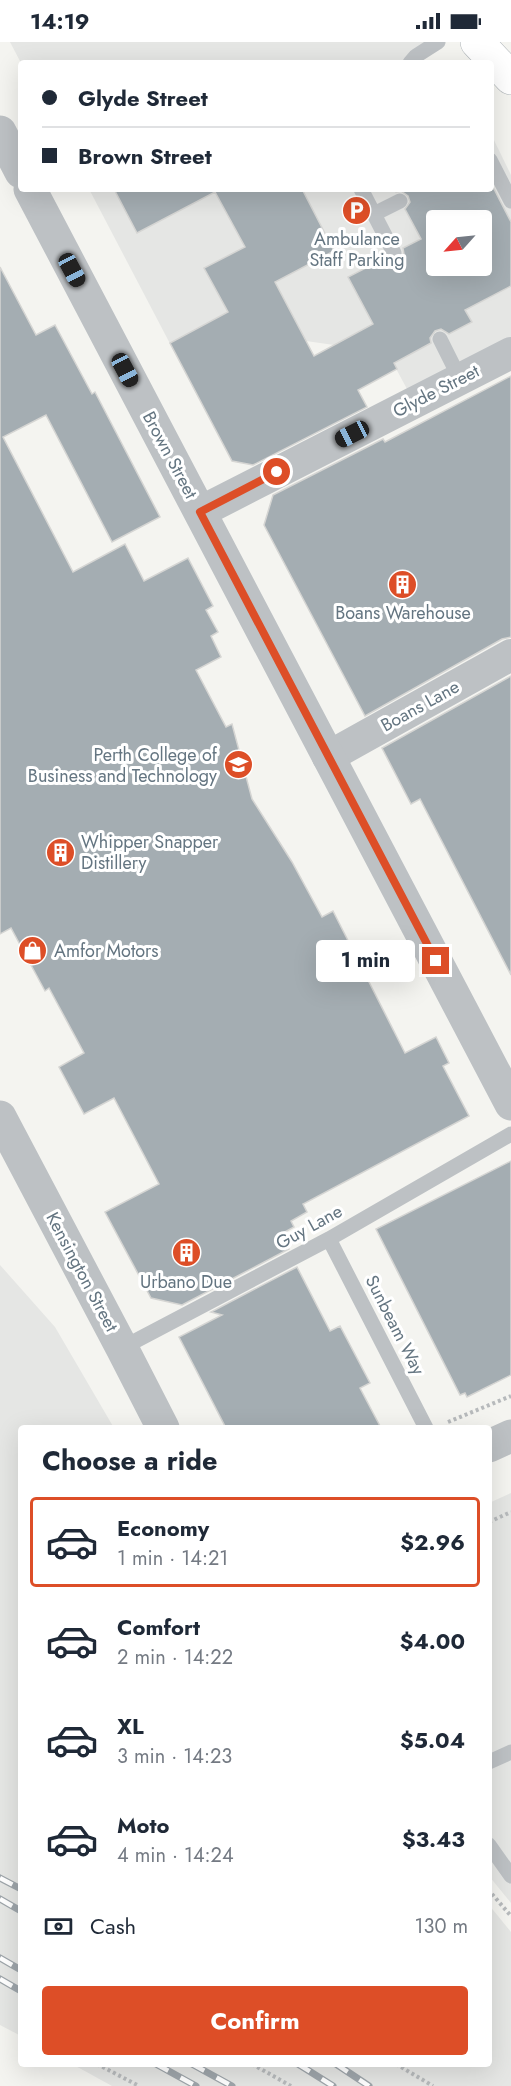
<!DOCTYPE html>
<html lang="en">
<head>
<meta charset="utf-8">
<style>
	:root { --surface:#fff; --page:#f2f2f3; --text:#1f2937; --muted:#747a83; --line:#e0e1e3; --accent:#dd4e27 }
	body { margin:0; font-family:Jost,sans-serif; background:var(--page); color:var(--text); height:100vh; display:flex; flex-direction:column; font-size:22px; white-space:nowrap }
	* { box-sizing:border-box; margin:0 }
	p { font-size:20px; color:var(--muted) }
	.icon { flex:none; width:33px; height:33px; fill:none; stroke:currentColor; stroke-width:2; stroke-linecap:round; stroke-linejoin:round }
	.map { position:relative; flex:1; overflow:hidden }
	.drawer { position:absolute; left:18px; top:1383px; width:474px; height:642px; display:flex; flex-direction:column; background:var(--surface); border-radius:6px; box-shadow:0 6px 24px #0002 }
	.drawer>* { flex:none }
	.banner { position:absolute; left:18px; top:18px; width:476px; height:132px; border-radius:6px; box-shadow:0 6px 24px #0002; display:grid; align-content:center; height:132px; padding:0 24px; background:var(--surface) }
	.needle { width:39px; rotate:243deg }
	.controls { position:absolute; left:426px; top:168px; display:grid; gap:12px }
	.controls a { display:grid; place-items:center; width:66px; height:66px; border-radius:6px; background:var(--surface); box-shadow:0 6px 24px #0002; font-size:30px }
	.end { position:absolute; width:27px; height:27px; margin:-14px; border:8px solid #dd4e27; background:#fff; box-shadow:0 0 0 3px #fff }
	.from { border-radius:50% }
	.bubble { position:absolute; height:42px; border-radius:6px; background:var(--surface); box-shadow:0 6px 24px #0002; font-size:20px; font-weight:700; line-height:42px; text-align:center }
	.car { position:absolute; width:18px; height:36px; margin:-18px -9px; border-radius:8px; box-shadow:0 0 4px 2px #0007; background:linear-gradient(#222 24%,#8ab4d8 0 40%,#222 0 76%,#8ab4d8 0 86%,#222 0) }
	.banner b { display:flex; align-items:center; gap:21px; height:57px; font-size:22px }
	.banner b+b { border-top:2px solid var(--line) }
	.banner i { width:15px; height:15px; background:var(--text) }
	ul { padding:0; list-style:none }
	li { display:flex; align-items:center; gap:18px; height:90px; margin:0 12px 9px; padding:0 12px; border:3px solid transparent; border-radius:6px }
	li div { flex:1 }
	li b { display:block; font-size:22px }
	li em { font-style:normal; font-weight:700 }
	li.selected { border-color:var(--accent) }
	li>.icon { width:54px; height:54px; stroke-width:1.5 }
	h2 { padding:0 24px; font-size:27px; line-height:72px }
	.pay { display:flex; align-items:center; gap:15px; height:66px; padding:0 24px; font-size:22px }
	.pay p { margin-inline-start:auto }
	.cta { display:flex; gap:12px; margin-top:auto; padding:12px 24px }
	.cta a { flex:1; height:69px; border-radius:6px; background:var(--accent); color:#fff; font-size:24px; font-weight:700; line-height:69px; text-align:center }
	.status { display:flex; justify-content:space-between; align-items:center; height:42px; padding:0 30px; background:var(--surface); direction:ltr }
	.status svg { height:16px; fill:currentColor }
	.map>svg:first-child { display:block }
</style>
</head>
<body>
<div class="status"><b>14:19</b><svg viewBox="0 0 49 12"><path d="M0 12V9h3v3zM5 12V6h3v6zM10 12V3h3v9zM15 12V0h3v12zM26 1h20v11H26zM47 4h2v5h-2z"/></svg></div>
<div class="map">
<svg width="511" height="2044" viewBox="0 0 511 2044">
	<rect width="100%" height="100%" fill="#f4f4f0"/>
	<path fill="#e5e6e4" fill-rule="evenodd" d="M10,0H438L420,21H21Z
		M491,92L511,133V311L414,360L372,282L334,303L306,299L199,357L89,147H490ZM436,178H482V224H436Z
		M0,1223L55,1285L114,1386H21V1994L0,1983Z
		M511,1451V1861L489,1834V1461Z
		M489,1863L511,1890V2044H112L72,2022H489Z"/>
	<path fill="#a4adb2" stroke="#d5d5d3" stroke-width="1.5" fill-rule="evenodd" d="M114,147H302L334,209L275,240L314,314L373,282L348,235L385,216L393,221L399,219L404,212L403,206L421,197L405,167L410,160L408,154L401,149L396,150L394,147H494L511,180V244L465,268L472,280L449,292L441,287L435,289L430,296L431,301L394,321L397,327L358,348L367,365L253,423L232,419L170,301L228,270L204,226L245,205L215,150L137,191ZM436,178H482V224H436Z
		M0,225L36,293L55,283L92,352L95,350L160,475L112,500L46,373L3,395L73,530L125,502L144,539L188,516L213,564L206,568L218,590L211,594L221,615L196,628L226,685L232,682L252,757L292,820L322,875L333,869L405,1011L436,995L449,1021L443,1024L469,1074L303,1162L307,1170L291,1179L294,1185L281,1192L289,1207L182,1263L151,1256L105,1170L159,1142L114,1056L84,1072L59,1025L84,1011L49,946L45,949L11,886L0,892Z
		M511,334V595L502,597L365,674L264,483L273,453L383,397L385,400Z
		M511,634V933L420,757L411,762L382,706Z
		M511,1119V1333L467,1355L465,1351L460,1353L376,1187Z
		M297,1225L330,1289L340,1284L370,1341L360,1346L381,1386H226L179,1295L222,1273L211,1270Z"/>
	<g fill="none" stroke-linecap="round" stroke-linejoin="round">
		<defs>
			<path id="secondary" d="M477,0L511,36"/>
		</defs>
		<use href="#secondary" stroke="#afb5b9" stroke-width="34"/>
		<path stroke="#b7babc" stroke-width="4" stroke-dasharray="3 3" stroke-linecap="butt" d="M448,1380L511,1354
			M489,1480L511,1470
			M492,1852L511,1874
			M97,2022L139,2044
			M252,2022L291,2044
			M396,2022L433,2044"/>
		<path stroke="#bdc1c4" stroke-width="15" d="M410,21L416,14L438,0
			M490,118L511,159
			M361,147L394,211
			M374,172L400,159
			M440,297L460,337
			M329,1197L426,1386
			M122,1306L329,1197L511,1092
			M489,1720L511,1710
			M489,1803L511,1834"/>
		<path stroke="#bdc1c4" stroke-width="32" d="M200,470L511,311
			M328,715L511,613"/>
		<path stroke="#bdc1c4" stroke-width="33" d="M0,90L21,130
			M30,147L511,1062
			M0,1075L122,1306L163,1386
			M489,1404L511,1394"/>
		<use href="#secondary" stroke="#fff" stroke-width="33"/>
		<defs>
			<path id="rail" d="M0,1836L21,1847
				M0,1857L21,1869
				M0,1916L21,1928
				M0,1937L21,1949
				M156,2022L196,2044
				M192,2022L232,2044
				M298,2022L333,2044
				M336,2022L369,2044"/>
		</defs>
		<use href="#rail" stroke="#9ea5aa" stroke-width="7"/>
		<use href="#rail" stroke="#fff" stroke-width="4.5" stroke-dasharray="14" stroke-linecap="butt"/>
	</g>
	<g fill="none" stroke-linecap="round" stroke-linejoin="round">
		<path stroke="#dd4e27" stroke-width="8" d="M277,430L200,470L436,919"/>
	</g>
	<defs>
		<symbol id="parking-disc" viewBox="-11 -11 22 22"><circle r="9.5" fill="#dd4e27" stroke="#fff"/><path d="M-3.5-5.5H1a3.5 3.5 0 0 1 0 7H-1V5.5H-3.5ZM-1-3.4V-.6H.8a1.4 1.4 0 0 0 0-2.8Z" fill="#fff"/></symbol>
		<symbol id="building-disc" viewBox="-11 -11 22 22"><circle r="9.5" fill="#dd4e27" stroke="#fff"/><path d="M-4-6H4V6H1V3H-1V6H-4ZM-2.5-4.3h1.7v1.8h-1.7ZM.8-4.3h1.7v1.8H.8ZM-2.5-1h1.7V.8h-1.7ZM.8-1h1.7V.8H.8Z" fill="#fff"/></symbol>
		<symbol id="university-disc" viewBox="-11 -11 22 22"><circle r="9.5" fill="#dd4e27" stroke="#fff"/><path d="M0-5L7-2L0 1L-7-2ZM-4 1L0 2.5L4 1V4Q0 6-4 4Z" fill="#fff"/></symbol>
		<symbol id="shop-disc" viewBox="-11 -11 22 22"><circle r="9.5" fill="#dd4e27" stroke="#fff"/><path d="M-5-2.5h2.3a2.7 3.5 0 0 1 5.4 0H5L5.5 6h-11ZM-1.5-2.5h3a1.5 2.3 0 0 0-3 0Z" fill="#fff"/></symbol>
	</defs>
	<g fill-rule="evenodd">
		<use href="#parking-disc" x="340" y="152" width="33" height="33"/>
		<use href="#building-disc" x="386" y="526" width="33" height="33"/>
		<use href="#university-disc" x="222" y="706" width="33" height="33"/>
		<use href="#building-disc" x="44" y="794" width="33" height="33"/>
		<use href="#shop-disc" x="16" y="892" width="33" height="33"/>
		<use href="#building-disc" x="170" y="1194" width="33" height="33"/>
	</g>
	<g text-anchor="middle" stroke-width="6" stroke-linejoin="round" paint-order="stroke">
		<g font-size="18" fill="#647581" stroke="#fff">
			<text x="357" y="203">Ambulance<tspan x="357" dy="21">Staff Parking</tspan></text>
			<text x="403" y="577">Boans Warehouse</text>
			<text x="217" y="719" text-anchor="end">Perth College of<tspan x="217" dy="21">Business and Technology</tspan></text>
			<text x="81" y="806" text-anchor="start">Whipper Snapper<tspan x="81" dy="21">Distillery</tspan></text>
			<text x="54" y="915" text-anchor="start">Amfor Motors</text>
			<text x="186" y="1246">Urbano Due</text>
		</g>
		<g font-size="18" fill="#647581" stroke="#fff">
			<text transform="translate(436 349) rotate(-27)" y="6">Glyde Street</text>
			<text transform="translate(170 413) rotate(62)" y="6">Brown Street</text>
			<text transform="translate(420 664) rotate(-29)" y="6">Boans Lane</text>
			<text transform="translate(309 1185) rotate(-29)" y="6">Guy Lane</text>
			<text transform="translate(82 1230) rotate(62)" y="6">Kensington Street</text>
			<text transform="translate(395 1283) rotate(63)" y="6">Sunbeam Way</text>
		</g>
	</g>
</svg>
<div class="controls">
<a><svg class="needle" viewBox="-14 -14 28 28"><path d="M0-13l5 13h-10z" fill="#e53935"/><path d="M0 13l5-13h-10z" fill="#747a83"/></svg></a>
</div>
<i class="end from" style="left:277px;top:430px"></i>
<i class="end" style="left:436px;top:919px"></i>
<div class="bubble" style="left:316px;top:898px;width:99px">1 min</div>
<i class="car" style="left:72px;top:228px;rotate:152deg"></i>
<i class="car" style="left:125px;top:328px;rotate:152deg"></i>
<i class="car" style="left:352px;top:392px;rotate:243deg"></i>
<div class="banner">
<b><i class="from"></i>Glyde Street</b>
<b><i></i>Brown Street</b>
</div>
<section class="drawer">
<h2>Choose a ride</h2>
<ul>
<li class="selected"><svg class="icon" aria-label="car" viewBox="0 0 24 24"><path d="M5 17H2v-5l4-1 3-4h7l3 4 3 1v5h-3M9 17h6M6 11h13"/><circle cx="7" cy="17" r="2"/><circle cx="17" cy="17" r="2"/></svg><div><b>Economy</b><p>1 min · 14:21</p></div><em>$2.96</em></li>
<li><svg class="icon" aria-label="car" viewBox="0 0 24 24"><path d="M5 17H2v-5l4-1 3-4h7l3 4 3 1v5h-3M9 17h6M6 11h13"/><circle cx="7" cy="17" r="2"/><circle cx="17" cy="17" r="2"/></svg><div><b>Comfort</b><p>2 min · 14:22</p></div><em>$4.00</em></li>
<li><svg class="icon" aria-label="car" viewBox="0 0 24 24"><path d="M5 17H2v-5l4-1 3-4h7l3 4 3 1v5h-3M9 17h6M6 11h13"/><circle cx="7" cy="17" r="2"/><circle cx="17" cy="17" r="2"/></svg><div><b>XL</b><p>3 min · 14:23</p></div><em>$5.04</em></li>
<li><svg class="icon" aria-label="car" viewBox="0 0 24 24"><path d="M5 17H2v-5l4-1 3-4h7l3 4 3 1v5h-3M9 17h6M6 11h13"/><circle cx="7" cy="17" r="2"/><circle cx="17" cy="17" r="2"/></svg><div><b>Moto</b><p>4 min · 14:24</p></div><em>$3.43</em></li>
</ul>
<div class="pay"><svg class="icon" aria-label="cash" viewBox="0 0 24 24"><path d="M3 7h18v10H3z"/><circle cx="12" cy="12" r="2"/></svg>Cash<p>130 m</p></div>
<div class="cta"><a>Confirm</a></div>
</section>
</div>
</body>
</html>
